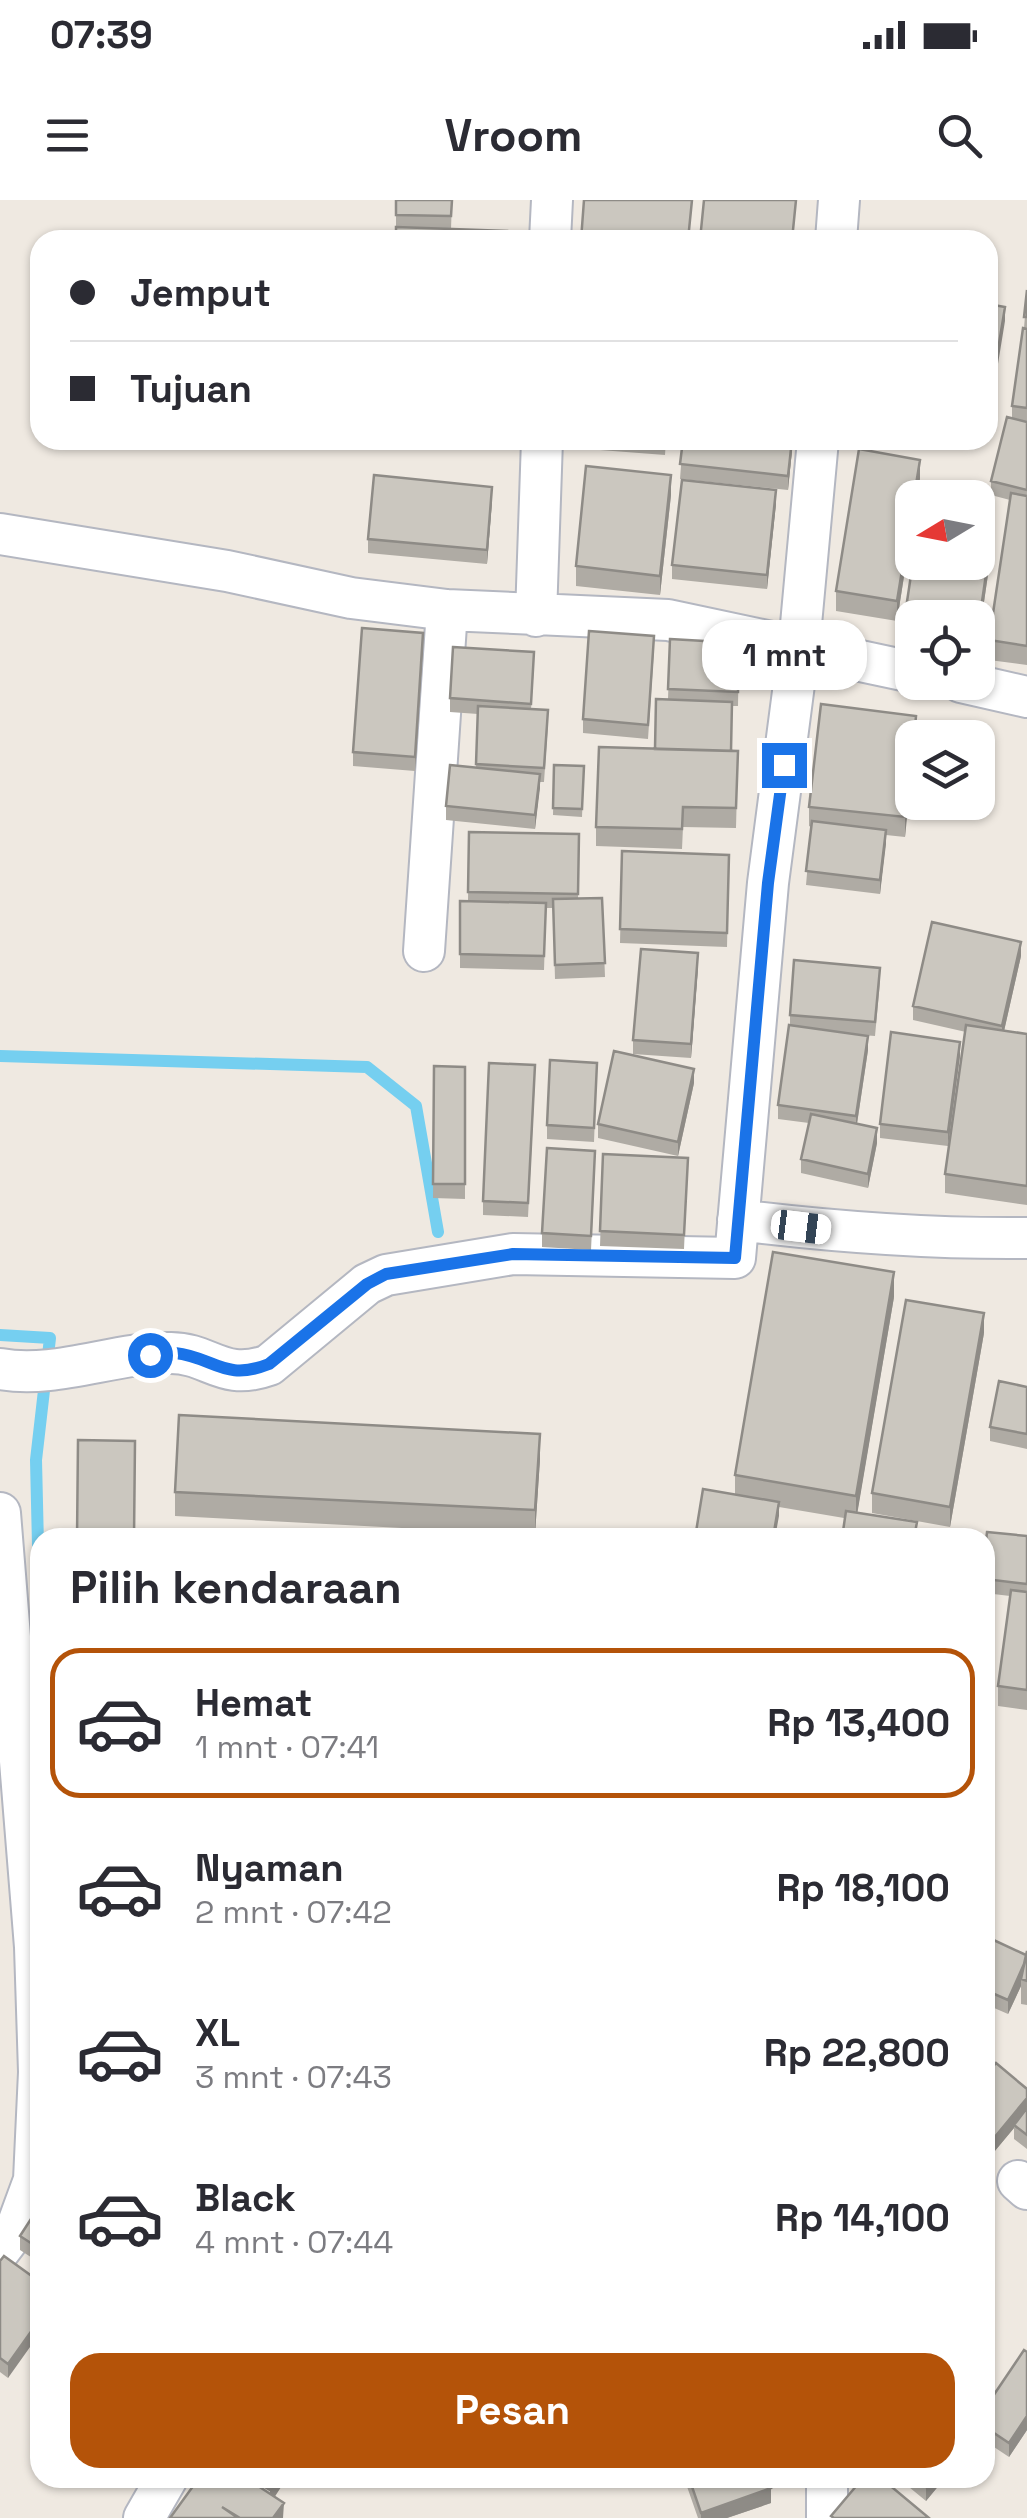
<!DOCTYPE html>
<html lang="id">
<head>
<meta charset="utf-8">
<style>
	:root { --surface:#fff; --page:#f7f7f7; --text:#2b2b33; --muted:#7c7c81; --line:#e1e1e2; --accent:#b45309 }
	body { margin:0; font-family:"Space Grotesk",sans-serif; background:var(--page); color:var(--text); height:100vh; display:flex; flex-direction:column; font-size:38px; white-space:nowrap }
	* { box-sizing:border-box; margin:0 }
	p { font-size:32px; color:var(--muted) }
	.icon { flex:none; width:55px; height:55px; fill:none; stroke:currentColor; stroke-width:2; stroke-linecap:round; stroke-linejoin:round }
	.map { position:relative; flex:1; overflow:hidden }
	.sheet { position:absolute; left:30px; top:1328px; width:965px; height:960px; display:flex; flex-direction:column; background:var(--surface); border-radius:30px; box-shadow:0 2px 8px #0004 }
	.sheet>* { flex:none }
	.hud { position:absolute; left:30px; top:30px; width:968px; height:220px; border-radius:30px; box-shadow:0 2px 8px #0004; display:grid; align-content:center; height:220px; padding:0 40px; background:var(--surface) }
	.needle { width:65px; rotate:260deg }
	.tools { position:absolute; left:895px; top:280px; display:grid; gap:20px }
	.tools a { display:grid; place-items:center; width:100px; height:100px; border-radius:20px; background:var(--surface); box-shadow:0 2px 8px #0004; font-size:50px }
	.end { position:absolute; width:45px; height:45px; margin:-22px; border:12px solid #1a73e8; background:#fff; box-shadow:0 0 0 5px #fff }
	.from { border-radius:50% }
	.bubble { position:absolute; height:70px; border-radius:30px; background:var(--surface); box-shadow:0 2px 8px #0004; font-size:32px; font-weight:800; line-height:70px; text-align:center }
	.car { position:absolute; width:30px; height:60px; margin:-30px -15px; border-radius:12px; box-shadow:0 0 8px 2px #0007; background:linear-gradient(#fff 24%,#345 0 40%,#fff 0 76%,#345 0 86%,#fff 0) }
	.hud b { display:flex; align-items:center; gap:35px; height:95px; font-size:38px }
	.hud b+b { border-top:2px solid var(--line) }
	.hud i { width:25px; height:25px; background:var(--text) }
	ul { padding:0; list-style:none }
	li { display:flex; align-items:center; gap:30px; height:150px; margin:0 20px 15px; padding:0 20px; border:5px solid transparent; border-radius:30px }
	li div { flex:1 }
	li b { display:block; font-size:38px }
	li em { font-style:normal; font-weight:800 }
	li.on { border-color:var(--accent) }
	li>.icon { width:90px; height:90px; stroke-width:1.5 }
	h2 { padding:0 40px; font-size:45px; line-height:120px }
	.cta { display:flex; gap:20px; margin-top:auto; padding:20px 40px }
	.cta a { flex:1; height:115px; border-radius:30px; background:var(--accent); color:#fff; font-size:40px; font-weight:800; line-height:115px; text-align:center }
	.status { display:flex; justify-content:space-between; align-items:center; height:70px; padding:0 50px; background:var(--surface); direction:ltr }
	.status svg { height:28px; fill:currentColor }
	header { display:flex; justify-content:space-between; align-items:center; height:130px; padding:0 40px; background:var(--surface); font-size:45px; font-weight:800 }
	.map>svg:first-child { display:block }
</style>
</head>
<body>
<div class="status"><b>07:39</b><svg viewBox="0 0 49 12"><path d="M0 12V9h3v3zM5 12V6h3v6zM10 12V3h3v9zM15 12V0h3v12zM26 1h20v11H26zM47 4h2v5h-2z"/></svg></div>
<header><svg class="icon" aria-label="menu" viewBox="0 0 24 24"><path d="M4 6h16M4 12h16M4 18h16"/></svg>Vroom<svg class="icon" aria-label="search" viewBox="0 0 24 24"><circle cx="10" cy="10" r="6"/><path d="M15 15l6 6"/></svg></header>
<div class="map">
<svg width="1027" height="2318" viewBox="0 0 1027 2318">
	<rect width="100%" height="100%" fill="#efe9e1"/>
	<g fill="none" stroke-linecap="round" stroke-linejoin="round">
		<path stroke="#75cff0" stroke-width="12" d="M0,856L367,867L416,906L438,1032
			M0,1135L50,1138L36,1260L40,1431
			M36,1543L40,1490"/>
		<defs>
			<path id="street" d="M550,40L552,0
				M836,40L839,0
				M0,334L227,371L351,398L447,410L668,420L912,472
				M536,416L542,240
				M961,482L1027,497
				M424,751L447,410
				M738,1020C835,1032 929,1039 1027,1038
				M0,1169C56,1179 115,1152 171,1153C210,1153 222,1182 269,1165L367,1084L386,1075L513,1054L735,1058L768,683L799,446L818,240
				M0,1313L35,1747L39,1872L34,1980L16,2029L0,2050
				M1018,1981L1027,1989
				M144,2318L167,2278
				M827,2318V2278"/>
		</defs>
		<use href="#street" stroke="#b4b7c1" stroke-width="44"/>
		<use href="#street" stroke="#fff" stroke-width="40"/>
	</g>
	<path fill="#afaba4" d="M396,0H452L451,29L396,40Z
		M1027,90V465L989,460V440L1010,300L991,295V281L1012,218V206L1024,128Z
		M587,240H666L665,255L587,249Z
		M683,240H793L788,290L680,279Z
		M920,279L912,298V325L897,421L836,411V391Z
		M671,295L660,395L576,386V366Z
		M492,301L487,364L368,353V339Z
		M776,304L767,389L672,379V365Z
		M978,338L991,340V354L978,443V418H912V457L901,455V441L913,362H978Z
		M670,439L739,443L738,506H732L731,551H738L736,628L683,627L682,649L596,646V627L655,549L668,499Z
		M423,447L415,571L353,566V552Z
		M654,450L648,539L583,533V519Z
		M534,466L531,509L548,524L544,582H540L535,629L446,620V606L476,567L478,514L450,512V498Z
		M916,516V538H912L905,637L886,635L880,694L806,685L811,627L809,626V607Z
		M554,565L584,566L582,617L553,615Z
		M469,632L579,634L578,698H602L605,777L555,779L553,708H546L544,770L460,768V701H468Z
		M622,651L729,655L727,747L620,743Z
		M1021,756L1004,831L1027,834V1005L945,993V974L966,832L913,820V806Z
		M698,767L691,858L633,854V840Z
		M880,782L875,836L862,835L868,850L857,924L877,943L868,988L801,973V959L809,923L778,919V905L790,825V815Z
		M960,856L948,946L880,938V924Z
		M597,863L594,942L547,939V925Z
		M434,866L465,867V999L433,998Z
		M535,879L528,1017L483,1015V1001Z
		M694,883L678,956L598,938V924Z
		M603,954L688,958L684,1049L600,1046Z
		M595,965L591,1050L542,1047V1033Z
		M894,1097L857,1313L917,1338L844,1318L779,1307V1316L735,1294V1275Z
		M984,1133L950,1327L872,1313V1293Z
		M1027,1187V1249L990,1241V1227Z
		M540,1259L535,1335L175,1316V1292Z
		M1027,1336V1510L998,1506V1486L1010,1396L985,1393V1349Z
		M985,1736L1026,1755L1027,1751V1805L1021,1804V1786L1008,1814L985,1804Z
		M985,1876L1027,1889V1949L1014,1939V1928L989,1958L985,1955Z
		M40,2005V2063L20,2050V2036Z
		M0,2061L40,2082L8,2178L0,2172Z
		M1027,2152V2230L1009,2257L985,2241V2208Z
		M684,2278H767L771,2303L727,2318H698Z
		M898,2278H945L926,2301Z"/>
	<path fill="#8e8b86" d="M1005,107V121L988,225V211Z
		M792,240H793L788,290V276Z
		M920,260V279L917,298H914Z
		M671,275V295L660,395V376Z
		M492,287V301L487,364V350Z
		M776,290V304L767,389V375Z
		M912,305V325L897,421V401Z
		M991,340V354L978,443V429Z
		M423,433V447L415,571V557Z
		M912,551V571L905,637V617Z
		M540,574V588L535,629V615Z
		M886,630V644L880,694V680Z
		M1021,742V756L1002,840V826Z
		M698,753V767L691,858V844Z
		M868,836V850L856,930V916Z
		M960,842V856L948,946V932Z
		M694,869V883L678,956V942Z
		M877,928V943L868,988V974Z
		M894,1072V1097L856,1321V1296Z
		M984,1113V1133L950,1327V1307Z
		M540,1234V1259L535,1335V1310Z
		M779,1302V1316L775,1338H773Z
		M1027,1757L1021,1779V1786L1008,1814V1800Z
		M1027,1898V1913L1014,1925V1928L989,1958V1944Z
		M40,2119V2133L8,2178V2164Z
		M1027,2216V2230L1009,2257V2243Z
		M278,2278H287L270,2304V2290Z
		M933,2278H945L926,2301V2287Z
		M771,2288V2303L727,2318H701V2313Z
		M284,2303L283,2318H273Z"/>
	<path fill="#cbc7bf" stroke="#8e8b86" stroke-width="2.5" d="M396,0H452L451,16L396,15Z
		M584,0H692L688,40H581Z
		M704,0H796L792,40H700Z
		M396,27L507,31L506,40H396Z
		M1027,90V117H1024Z
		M988,104L1005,107L988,211Z
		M1023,128L1027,129V208L1012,206Z
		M1007,217L1027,222V290L991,281Z
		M683,240H792L788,276L680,264Z
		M859,249L920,260L897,401L836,391Z
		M586,266L671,275L660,376L576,366Z
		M374,275L492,287L487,350L368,339Z
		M682,280L776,290L767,375L672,365Z
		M1011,293L1027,296V446L989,440Z
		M978,338L991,340L978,429V418H912V443L901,441L913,362H978Z
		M362,428L423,433L415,557L353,552Z
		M589,431L654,436L648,525L583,519Z
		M670,439L739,443L738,492L668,489Z
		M453,447L534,452L531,504L450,498Z
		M656,499L732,502L731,551L655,549Z
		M821,504L916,516L914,538H912L905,617L809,607Z
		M478,506L548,510L544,568L476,564Z
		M599,547L738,551L736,608L683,607L682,629L596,627Z
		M450,565L540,574L535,615L446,606Z
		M554,565L584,566L582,609L553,608Z
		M812,621L886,630L880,680L806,671Z
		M469,632L579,634L578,694L468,692Z
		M622,651L729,655L727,733L620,729Z
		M602,698L605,763L555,765L553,699Z
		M460,701L546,703L544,756L460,754Z
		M932,722L1021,742L1002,826L913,806Z
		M641,749L698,753L691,844L633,840Z
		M794,760L880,768L875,822L790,815Z
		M789,825L868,836L856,916L778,905Z
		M966,825L1027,834V986L945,974Z
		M891,832L960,842L948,932L880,924Z
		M614,851L694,869L678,942L598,924Z
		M550,860L597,863L594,928L547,925Z
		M489,863L535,865L528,1003L483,1001Z
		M434,866L465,867V984H433Z
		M811,914L877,928L868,974L801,959Z
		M547,948L595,951L591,1036L542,1033Z
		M603,954L688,958L684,1035L600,1031Z
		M773,1052L894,1072L856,1296L735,1275Z
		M906,1100L984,1113L950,1307L872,1293Z
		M999,1181L1027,1187V1234L990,1227Z
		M179,1215L540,1234L535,1310L175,1292Z
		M78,1240L135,1241L134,1338H77Z
		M703,1289L779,1302L773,1338H695Z
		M846,1311L917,1322L914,1338H842Z
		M987,1332L1027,1336V1384L985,1379V1349Z
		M171,1333L280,1338H171Z
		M1011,1390L1027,1392V1490L998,1486Z
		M985,1736L1026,1755L1024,1764L1008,1800L985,1790Z
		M1027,1751V1781L1021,1779Z
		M996,1863L1027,1889V1898L989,1944L985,1941V1876Z
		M1027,1908V1935L1014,1925Z
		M40,2005V2049L20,2036Z
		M4,2056L40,2082V2119L8,2164L0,2158V2061Z
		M1024,2150L1027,2152V2216L1009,2243L985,2227V2208Z
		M199,2278H246L284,2303L273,2318H240L222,2307L238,2318H170Z
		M250,2278H278L270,2290Z
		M689,2278H767L771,2288L701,2313Z
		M863,2278H881L929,2318H834L831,2316Z
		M915,2278H933L926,2287Z"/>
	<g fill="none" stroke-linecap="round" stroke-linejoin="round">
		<path stroke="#1a73e8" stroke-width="12" d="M150,1155C158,1154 168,1152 175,1153C214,1157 224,1182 269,1164L367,1084L386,1074L513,1054L735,1058L768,683L784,565"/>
	</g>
</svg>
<div class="tools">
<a><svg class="needle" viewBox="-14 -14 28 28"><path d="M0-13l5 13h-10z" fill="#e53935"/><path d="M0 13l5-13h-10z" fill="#7c7c81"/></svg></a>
<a><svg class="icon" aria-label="locate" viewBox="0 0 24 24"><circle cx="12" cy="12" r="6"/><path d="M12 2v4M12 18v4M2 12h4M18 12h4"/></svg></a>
<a><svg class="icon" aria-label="layers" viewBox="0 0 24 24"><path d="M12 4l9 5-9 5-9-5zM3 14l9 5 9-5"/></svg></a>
</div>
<i class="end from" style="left:150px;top:1155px"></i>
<i class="end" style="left:784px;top:565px"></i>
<div class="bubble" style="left:702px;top:420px;width:165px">1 mnt</div>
<i class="car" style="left:801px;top:1027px;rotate:97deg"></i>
<div class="hud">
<b><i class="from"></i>Jemput</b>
<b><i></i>Tujuan</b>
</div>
<section class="sheet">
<h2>Pilih kendaraan</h2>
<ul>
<li class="on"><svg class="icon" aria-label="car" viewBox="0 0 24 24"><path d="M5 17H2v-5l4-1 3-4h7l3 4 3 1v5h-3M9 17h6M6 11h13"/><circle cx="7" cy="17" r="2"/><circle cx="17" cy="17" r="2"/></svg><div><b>Hemat</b><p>1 mnt · 07:41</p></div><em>Rp 13,400</em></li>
<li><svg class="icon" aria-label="car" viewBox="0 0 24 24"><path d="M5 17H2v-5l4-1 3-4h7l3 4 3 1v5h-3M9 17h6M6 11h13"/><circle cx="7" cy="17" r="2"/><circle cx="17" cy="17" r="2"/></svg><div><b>Nyaman</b><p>2 mnt · 07:42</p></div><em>Rp 18,100</em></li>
<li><svg class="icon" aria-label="car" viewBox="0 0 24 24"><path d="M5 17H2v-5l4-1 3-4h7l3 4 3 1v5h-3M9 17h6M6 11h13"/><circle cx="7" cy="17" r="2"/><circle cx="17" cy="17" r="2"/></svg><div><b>XL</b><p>3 mnt · 07:43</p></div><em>Rp 22,800</em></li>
<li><svg class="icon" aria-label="car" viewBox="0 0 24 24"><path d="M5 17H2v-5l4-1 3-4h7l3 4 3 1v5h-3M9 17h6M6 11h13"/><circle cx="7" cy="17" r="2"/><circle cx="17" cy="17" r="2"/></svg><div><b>Black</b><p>4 mnt · 07:44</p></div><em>Rp 14,100</em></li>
</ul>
<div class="cta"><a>Pesan</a></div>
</section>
</div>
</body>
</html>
